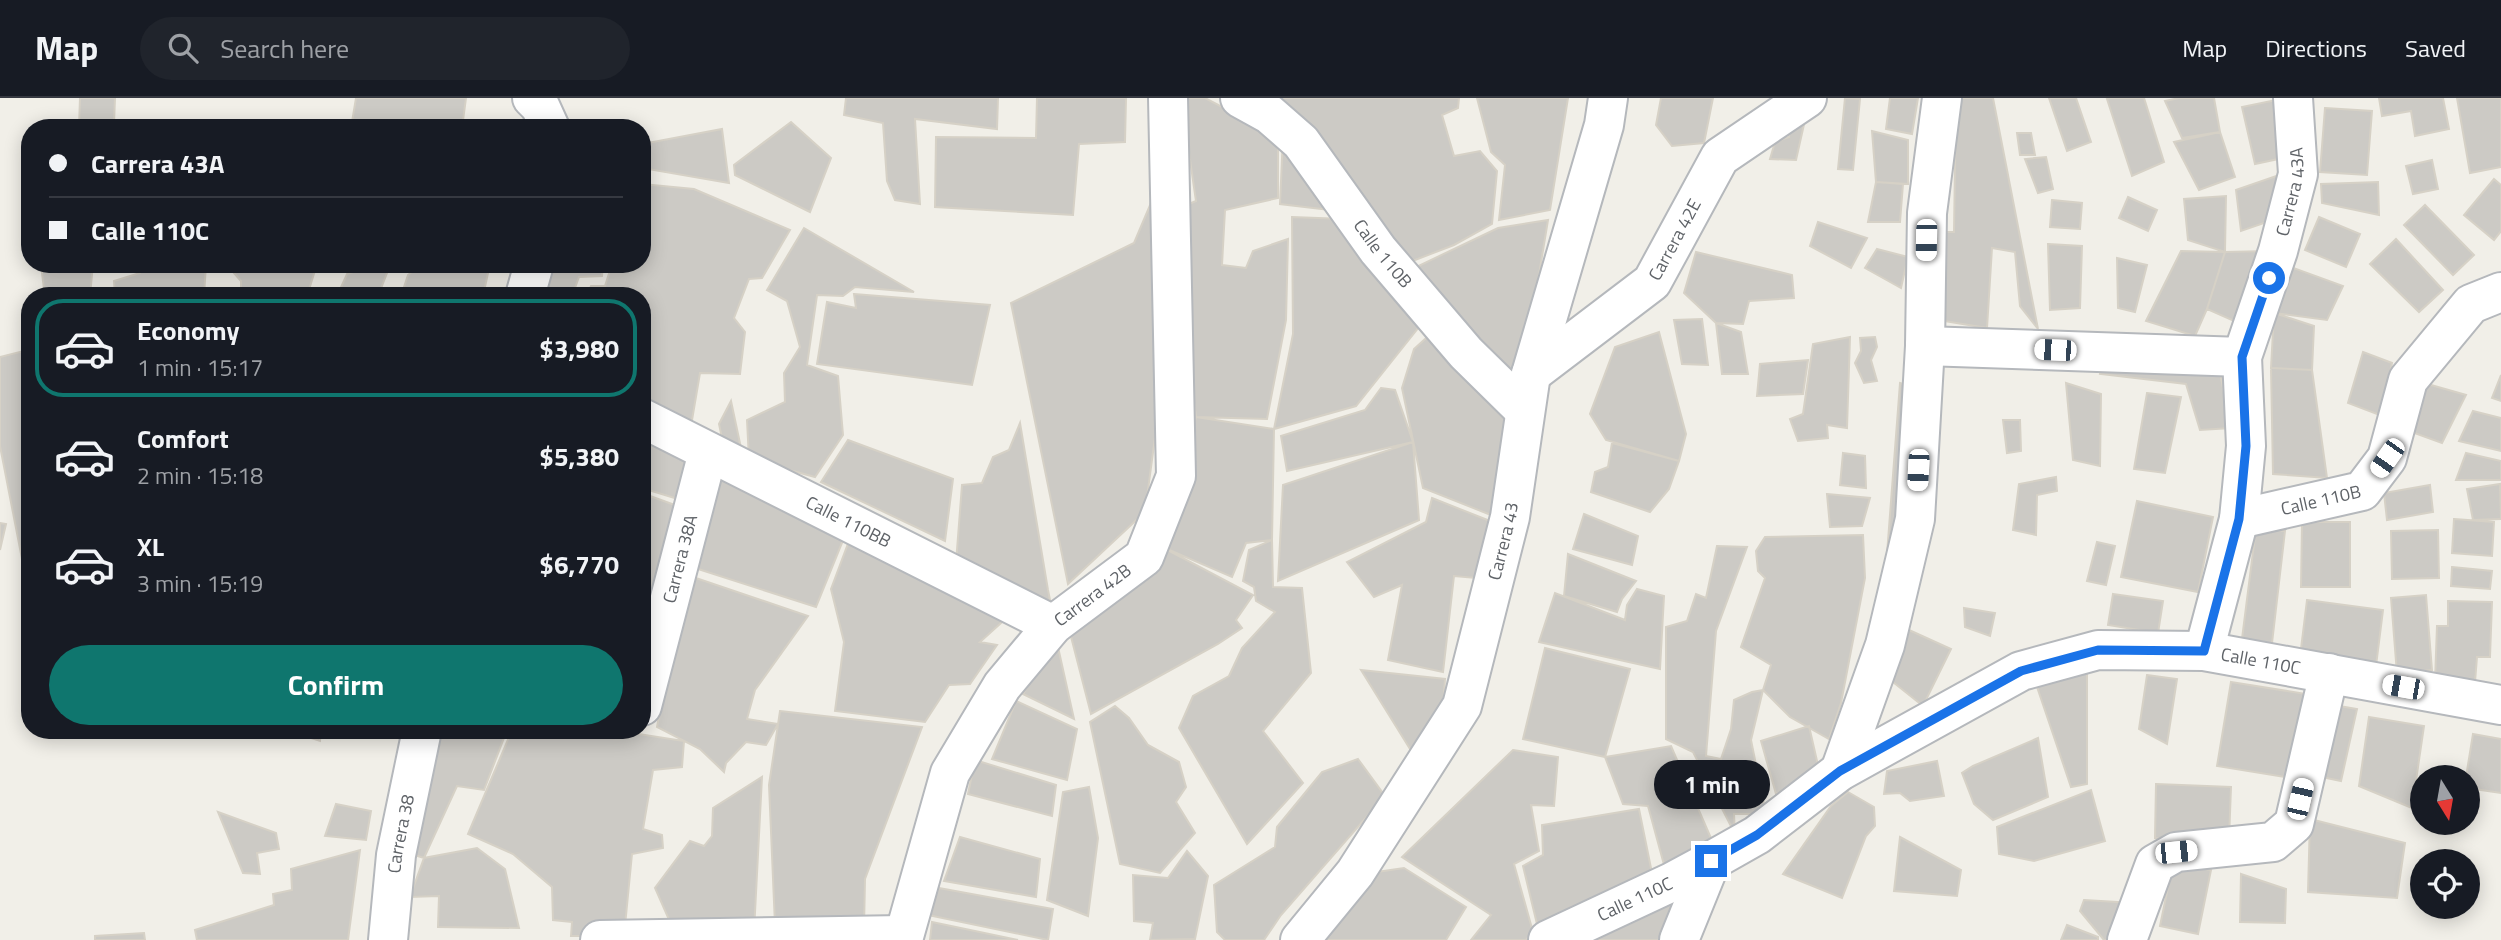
<!DOCTYPE html>
<html lang="en">
<head>
<meta charset="utf-8">
<style>
	:root { --surface:#171b24; --page:#20242c; --text:#f1f3f6; --muted:#9ea1a6; --line:#363941; --accent:#0f766e }
	body { margin:0; font-family:"Titillium Web",sans-serif; background:var(--page); color:var(--text); height:100vh; display:flex; flex-direction:column; font-size:26px; white-space:nowrap }
	* { box-sizing:border-box; margin:0 }
	p { font-size:23px; color:var(--muted) }
	.icon { flex:none; width:38px; height:38px; fill:none; stroke:currentColor; stroke-width:2; stroke-linecap:round; stroke-linejoin:round }
	.map { position:relative; flex:1; overflow:hidden }
	.panel { position:absolute; left:21px; top:189px; width:630px; height:452px; display:flex; flex-direction:column; background:var(--surface); border-radius:28px; box-shadow:0 4px 18px #0003 }
	.panel>* { flex:none }
	.hud { position:absolute; left:21px; top:21px; width:630px; height:154px; border-radius:28px; box-shadow:0 4px 18px #0003; display:grid; align-content:center; height:154px; padding:0 28px; background:var(--surface) }
	.needle { width:46px; rotate:169deg }
	.buttons { position:absolute; left:2410px; top:667px; display:grid; gap:14px }
	.buttons a { display:grid; place-items:center; width:70px; height:70px; border-radius:50%; background:var(--surface); box-shadow:0 4px 18px #0003; font-size:35px }
	.end { position:absolute; width:32px; height:32px; margin:-16px; border:9px solid #1a73e8; background:#fff; box-shadow:0 0 0 4px #fff }
	.from { border-radius:50% }
	.bubble { position:absolute; height:49px; border-radius:24px; background:var(--surface); box-shadow:0 4px 18px #0003; font-size:23px; font-weight:700; line-height:49px; text-align:center }
	.car { position:absolute; width:21px; height:42px; margin:-21px -10px; border-radius:9px; box-shadow:0 0 5px 2px #0007; background:linear-gradient(#fff 24%,#345 0 40%,#fff 0 76%,#345 0 86%,#fff 0) }
	.hud b { display:flex; align-items:center; gap:24px; height:66px; font-size:26px }
	.hud b+b { border-top:2px solid var(--line) }
	.hud i { width:18px; height:18px; background:var(--text) }
	ul { padding:12px 0 0; list-style:none }
	li { display:flex; align-items:center; gap:21px; height:98px; margin:0 14px 10px; padding:0 14px; border:4px solid transparent; border-radius:28px }
	li div { flex:1 }
	li b { display:block; font-size:26px }
	li em { font-style:normal; font-weight:700 }
	li.active { border-color:var(--accent) }
	li>.icon { width:63px; height:63px; stroke-width:1.5 }
	.cta { display:flex; gap:14px; margin-top:auto; padding:14px 28px }
	.cta a { flex:1; height:80px; border-radius:42px; background:var(--accent); color:#fff; font-size:28px; font-weight:700; line-height:80px; text-align:center }
	header { display:flex; align-items:center; gap:42px; box-sizing:border-box; height:98px; padding:0 35px; background:var(--surface); border-bottom:2px solid var(--line) }
	header strong { font-size:33px }
	nav { display:flex; gap:38px; margin-inline-start:auto; font-size:24px }
	.search { width:490px; height:63px; background:var(--page); display:flex; align-items:center; gap:18px; box-sizing:border-box; padding:0 24px; border-radius:38px; color:var(--muted); font-size:26px }
	.map>svg:first-child { display:block }
</style>
</head>
<body>
<header>
<strong>Map</strong>
<div class="search"><svg class="icon" aria-label="search" viewBox="0 0 24 24"><circle cx="10" cy="10" r="6"/><path d="M15 15l6 6"/></svg>Search here</div>
<nav><a>Map</a><a>Directions</a><a>Saved</a></nav>
</header>
<div class="map">
<svg width="2501" height="842" viewBox="0 0 2501 842">
	<rect width="100%" height="100%" fill="#f1efe8"/>
	<path fill="#cccac5" stroke="#d6d1c6" stroke-width="2" d="M80,0H115L114,26L79,29Z
		M356,0H466L462,30H351Z
		M846,0H998L997,31L915,21L920,106L895,102L887,83L883,25L844,17Z
		M1037,0H1126L1125,44L1079,46L1073,117L935,109L936,39L1036,40Z
		M1181,0H1205L1278,38V100L1225,112L1222,167L1246,170L1253,153L1288,141L1286,222L1267,321L1196,319L1182,219L1179,110L1196,103Z
		M1251,0H1459L1458,10L1442,17L1454,58L1480,53L1497,73L1492,126L1454,147L1402,167Z
		M1477,0H1568L1550,112L1499,122L1505,67L1491,54Z
		M1661,0H1713L1704,45L1672,48L1656,27Z
		M1845,0L1860,1L1853,72L1838,71Z
		M1890,0H1918L1912,36L1886,31Z
		M1956,0H1993L2038,231L2020,208L2015,154L1992,150L1987,230L1932,221L1946,134H1954Z
		M2049,0H2076L2091,44L2067,53Z
		M2110,0H2144L2164,64L2132,78L2107,1Z
		M2179,0H2214L2220,34L2182,40L2165,3Z
		M2379,0H2443L2449,31L2415,38L2411,13L2382,18Z
		M2457,0H2501V69L2470,75Z
		M2281,1L2292,58L2255,66L2242,9Z
		M2325,10L2372,13L2367,77L2320,74Z
		M1805,22L1796,62L1770,61L1775,44L1789,39L1788,23Z
		M791,24L831,60L810,114L735,77L734,67Z
		M722,31L729,85L642,70V46Z
		M1872,33L1908,42V86L1876,84Z
		M2220,34L2235,79L2199,92L2174,44Z
		M2017,35H2031L2035,57H2020Z
		M1283,38L1330,112L1280,106Z
		M2046,59L2053,91L2038,95L2025,61Z
		M2432,62L2438,91L2413,96L2406,68Z
		M2279,77L2287,117L2241,133L2236,92Z
		M1162,79L1163,280L1145,414L1068,486L1011,205L1134,145Z
		M2494,81L2501,87V133L2494,142L2464,117Z
		M1876,84L1903,86L1900,124H1868Z
		M2378,84L2379,117L2322,105L2321,86Z
		M642,86L694,91L790,132L762,180L749,181L734,220L745,234L740,276L700,275L690,334L642,311V284L650,264L642,254V198H587L591,188H605L612,166H642Z
		M2226,98L2225,154L2188,142L2184,101Z
		M2128,99L2157,112L2148,133L2119,120Z
		M2052,102L2082,105L2080,131L2050,129Z
		M2425,107L2474,157L2453,177L2404,127Z
		M1292,119L1344,121L1419,229L1356,308L1274,331L1293,236Z
		M2319,119L2360,136L2346,169L2305,152Z
		M1548,122L1520,292L1410,172L1498,130Z
		M1818,124L1867,140L1851,170L1810,148Z
		M804,130L914,194L855,189L843,198L817,197L807,267L838,278L843,337L815,379L749,361L747,322L785,304L784,275L800,249L787,203L767,192Z
		M2396,141L2443,192L2419,214L2370,166Z
		M2048,146L2082,148L2080,210L2050,212Z
		M1877,151L1908,159L1901,190L1865,170Z
		M2181,153L2225,154L2207,211L2195,238L2146,223Z
		M2269,153L2243,227L2207,211L2225,154Z
		M1696,154L1792,177L1794,200L1749,203L1743,226L1716,225L1684,195Z
		M2117,160L2147,167L2135,214L2118,210Z
		M2277,164L2343,188L2327,222L2274,215Z
		M93,166L90,198H42L44,191L41,167Z
		M141,166H206L204,198H115L114,183L140,175Z
		M226,166H317L307,198H241V183Z
		M366,166H399L397,171L389,170L378,198H337L347,176L365,170Z
		M422,166H490L483,198H401L408,177Z
		M548,166H603L602,178L579,179L572,198H537Z
		M854,196L990,207L972,287L817,266L827,204L856,210Z
		M2274,215L2314,228L2312,272L2271,270Z
		M1702,221L1708,267L1682,266L1674,222Z
		M1716,225L1741,234L1748,276H1722Z
		M1436,231L1513,320L1501,421L1423,390L1402,290L1414,251Z
		M1659,234L1686,336L1679,363L1606,342L1590,316L1615,249Z
		M30,236V502L0,348V259L24,253Z
		M1850,239L1847,330L1827,327L1828,340L1798,343L1790,321L1803,316L1813,246Z
		M1875,239L1877,249L1871,262L1877,283L1864,285L1855,265L1861,253L1860,240Z
		M2363,254L2392,265L2382,318L2348,305Z
		M1808,262L1803,296L1757,298L1760,266Z
		M2102,265L2220,275L2231,330L2200,332L2186,286L2100,276Z
		M2271,270L2312,272L2327,380L2273,376Z
		M2501,277V303L2492,300Z
		M1900,285L1916,290L1897,464L1887,456Z
		M2066,285L2101,296L2100,368L2073,362Z
		M2424,285L2466,297L2442,345L2406,332Z
		M1381,290L1395,292L1413,344L1287,373L1281,338L1365,312Z
		M2147,295L2181,299L2165,375L2134,371Z
		M731,303L741,350H724L719,326Z
		M2473,313L2501,320V353L2459,343Z
		M1196,319L1274,331L1272,442L1246,445L1232,479L1160,448Z
		M2003,322H2020L2021,353L2007,355Z
		M1020,325L1048,492L1052,512L956,465L962,387L982,385L993,359L1009,352Z
		M642,329L697,356L681,402L642,390Z
		M848,342L953,381L945,443L821,384Z
		M1413,344L1419,422L1278,483L1283,387Z
		M1612,345L1679,363L1669,391L1650,414L1591,394L1595,374L1608,369Z
		M1843,355L1865,358L1866,390L1840,387Z
		M2466,355L2501,363V382H2456Z
		M718,368L846,435L816,509L692,469Z
		M2056,379L2057,393L2037,397L2036,437L2013,432L2019,386Z
		M2500,386L2501,421L2473,422L2467,391Z
		M2430,387L2433,414L2387,422L2384,395Z
		M642,395L680,409L659,504L642,499Z
		M1827,396L1870,400L1862,428L1830,429Z
		M1432,400L1495,425L1487,481L1454,478L1443,574L1388,562L1402,487L1374,499L1347,464L1426,424Z
		M2137,403L2213,419L2198,494L2121,479Z
		M1584,416L1638,438L1632,467L1573,451Z
		M2454,421L2494,424L2492,458L2452,455Z
		M2302,424H2350V489H2301Z
		M0,425L6,426L0,452Z
		M2256,430L2285,433L2272,545L2242,541Z
		M2438,432L2439,480L2392,481L2391,433Z
		M852,435L1011,516L980,544L997,547L970,586L949,587L925,624L835,613L844,544L831,491Z
		M1863,437L1865,480L1841,605L1829,641L1790,619L1763,592L1771,567L1741,549L1765,480L1758,473L1756,453L1765,439Z
		M1272,442L1273,489L1302,490L1311,575L1263,633L1303,685L1247,746L1179,630L1193,598L1229,578L1242,550L1275,514L1256,503L1254,489L1243,483L1249,452Z
		M2097,444L2115,448L2106,487L2087,483Z
		M1160,448L1253,497L1236,522L1242,530L1218,546L1091,616L1068,527Z
		M1717,448L1747,449L1716,533L1706,658L1721,661L1731,631L1734,602L1752,594L1763,592L1751,642L1766,716H1734L1735,736L1693,654L1666,641V529L1687,523L1696,496L1706,500Z
		M1568,456L1636,483L1622,501L1617,514L1564,498Z
		M2452,469L2492,473L2490,491L2451,488Z
		M684,476L808,518L755,592L747,621L778,626L766,647L746,644L726,665L724,674L700,651L657,629Z
		M1637,491L1664,498L1660,571L1539,544L1555,495L1625,522L1627,507Z
		M2113,496L2163,503L2158,535L2108,527Z
		M2426,497L2432,572L2397,576L2391,500Z
		M2307,502L2383,512L2376,568L2300,559Z
		M2448,503L2492,504L2490,559H2477L2475,584L2435,583L2437,528H2448Z
		M642,507L654,509L642,550Z
		M1964,510L1995,515L1990,538L1965,529Z
		M1898,527L1951,551L1923,608L1884,577Z
		M1056,540L1074,621L1023,596Z
		M1545,550L1630,571L1605,659L1523,641Z
		M1361,572L1445,581L1442,624L1415,659Z
		M2087,573V686L2071,689L2033,577Z
		M2147,577L2177,581L2167,646L2139,631Z
		M2231,584L2306,596L2291,680L2217,668Z
		M1016,603L1077,631L1067,682L992,661Z
		M2328,606L2357,611L2341,683L2312,677Z
		M1115,608L1129,620L1148,647L1179,664L1186,689L1176,704L1195,735L1160,775L1120,766L1090,624Z
		M780,613L922,629L865,781L864,831L775,827L769,687Z
		M2369,619L2424,628L2412,710L2359,688Z
		M1809,628L1820,676L1776,696L1761,643Z
		M287,632H321L320,643Z
		M431,632H507L484,692L457,688L424,760L405,754Z
		M512,632H613L684,643L682,669L653,672L643,731L662,737L663,750L632,756L624,838H571L572,824L553,822L552,789L513,756L468,736Z
		M2473,636L2501,641V695L2468,690L2466,679Z
		M2038,640L2048,699L1993,722L1974,706L1962,675L1973,668Z
		M1671,648L1714,747L1666,774L1648,708L1623,706L1605,659Z
		M1513,652L1558,659L1554,708L1531,707L1539,753L1514,766L1533,834L1526,842H1471L1491,817L1402,759Z
		M1358,661L1385,698L1281,817L1264,842H1225L1217,834L1214,787L1275,749L1277,729L1322,674Z
		M975,662L1056,687L1052,718L968,696Z
		M1937,663L1944,698L1910,703L1900,695L1884,696L1887,673Z
		M762,679L754,834L674,833L655,790L690,743L704,748L712,738L713,710Z
		M2156,686L2231,689L2229,742L2155,740Z
		M1089,689L1098,740L1088,818L1047,802L1063,694Z
		M2091,692L2105,743L2034,763L1999,756L1997,729Z
		M1848,694L1874,709L1875,728L1866,738L1842,800L1783,776L1831,708Z
		M336,706L371,713L366,742L325,738Z
		M1639,711L1653,780L1570,819L1537,826L1523,768L1543,757L1542,727Z
		M218,714L276,735L279,751L257,755L260,776L243,775Z
		M2310,721L2405,745L2397,800L2308,794Z
		M960,739L1040,761L1036,799L944,783Z
		M1900,739L1961,772L1957,798L1894,793Z
		M477,750L505,771L519,830L438,829L439,798L410,799L424,760Z
		M360,752L348,842H197L195,832L274,807L273,796L292,792L291,771Z
		M1187,753L1208,778L1195,841L1150,842L1153,825L1134,823L1133,777L1168,780Z
		M2173,765L2211,772L2198,836L2160,828Z
		M1404,770L1466,809L1446,842H1320L1377,774Z
		M2241,776L2286,791L2285,825L2240,824Z
		M939,790L1053,811L1048,842L928,817Z
		M1688,793L1666,842H1586Z
		M2084,802L2133,805L2110,842H2104L2080,813Z
		M932,824L1018,842H930Z
		M2067,827L2098,839V842H2061Z
		M144,835L145,842H95V838Z"/>
	<g fill="none" stroke-linecap="round" stroke-linejoin="round">
		<defs>
			<g id="minor">
				<path d="M532,0L540,8L550,30"/>
				<path id="s1" d="M1240,0L1269,16L1301,44L1378,152L1466,255L1525,313"/>
				<path d="M525,198L534,166"/>
				<path d="M1925,248L2242,259"/>
				<path id="s2" d="M1531,276L1652,184L1720,59L1807,0"/>
				<path id="s3" d="M642,320L1053,527"/>
				<path id="s4" d="M2239,421L2362,393L2387,360L2408,282L2471,206L2501,194"/>
				<path id="s5" d="M2204,553L2239,421L2246,348L2242,259L2278,153L2298,76L2293,0"/>
				<path id="s6" d="M642,608L708,354"/>
				<path d="M1840,673L1885,547L1915,421L1925,248L1927,115L1942,0"/>
				<path id="s7" d="M388,842L396,757L422,632"/>
				<path d="M600,842L903,837"/>
				<path id="s8" d="M1300,842L1355,775L1462,608L1510,419L1531,276L1604,27L1608,0"/>
				<path id="s9" d="M1548,842L1672,784L1711,763L1757,737L1840,673L2021,573L2098,552L2204,553L2501,607"/>
				<path d="M1679,842L1711,763"/>
				<path d="M2127,842L2155,766L2176,754L2273,744L2294,726L2329,575"/>
			</g>
			<g id="tertiary">
				<path id="s10" d="M903,842L950,675L1002,588L1053,527L1144,459L1176,378L1168,0"/>
			</g>
		</defs>
		<use href="#minor" stroke="#b5b8bc" stroke-width="42"/>
		<use href="#tertiary" stroke="#b5b8bc" stroke-width="42"/>
		<use href="#minor" stroke="#fff" stroke-width="38"/>
		<use href="#tertiary" stroke="#fff" stroke-width="38"/>
	</g>
	<g fill="none" stroke-linecap="round" stroke-linejoin="round">
		<path stroke="#1a73e8" stroke-width="9" d="M1711,763L1757,737L1840,673L2021,573L2098,552L2204,553L2239,421L2246,348L2242,259L2269,180"/>
	</g>
	<g text-anchor="middle" stroke-width="7" stroke-linejoin="round" paint-order="stroke">
		<g font-size="18" fill="#5f6368" stroke="#fff">
			<text dy="6" stroke="none"><textPath href="#s5" startOffset="472">Carrera 43A</textPath></text>
			<text dy="6" stroke="none"><textPath href="#s2" startOffset="200">Carrera 42E</textPath></text>
			<text dy="6" stroke="none"><textPath href="#s1" startOffset="214">Calle 110B</textPath></text>
			<text dy="6" stroke="none"><textPath href="#s4" startOffset="84">Calle 110B</textPath></text>
			<text dy="6" stroke="none"><textPath href="#s3" startOffset="231">Calle 110BB</textPath></text>
			<text dy="6" stroke="none"><textPath href="#s8" startOffset="455">Carrera 43</textPath></text>
			<text dy="6" stroke="none"><textPath href="#s6" startOffset="152">Carrera 38A</textPath></text>
			<text dy="6" stroke="none"><textPath href="#s10" startOffset="404">Carrera 42B</textPath></text>
			<text dy="6" stroke="none"><textPath href="#s9" startOffset="789">Calle 110C</textPath></text>
			<text dy="6" stroke="none"><textPath href="#s7" startOffset="107">Carrera 38</textPath></text>
			<text dy="6" stroke="none"><textPath href="#s9" startOffset="96">Calle 110C</textPath></text>
		</g>
	</g>
</svg>
<div class="buttons">
<a><svg class="needle" viewBox="-14 -14 28 28"><path d="M0-13l5 13h-10z" fill="#e53935"/><path d="M0 13l5-13h-10z" fill="#9ea1a6"/></svg></a>
<a><svg class="icon" aria-label="locate" viewBox="0 0 24 24"><circle cx="12" cy="12" r="6"/><path d="M12 2v4M12 18v4M2 12h4M18 12h4"/></svg></a>
</div>
<i class="end from" style="left:2269px;top:180px"></i>
<i class="end" style="left:1711px;top:763px"></i>
<div class="bubble" style="left:1654px;top:662px;width:116px">1 min</div>
<i class="car" style="left:1926px;top:142px;rotate:181deg"></i>
<i class="car" style="left:2055px;top:252px;rotate:272deg"></i>
<i class="car" style="left:2387px;top:360px;rotate:215deg"></i>
<i class="car" style="left:1918px;top:372px;rotate:183deg"></i>
<i class="car" style="left:2403px;top:589px;rotate:280deg"></i>
<i class="car" style="left:2300px;top:701px;rotate:13deg"></i>
<i class="car" style="left:2176px;top:754px;rotate:84deg"></i>
<div class="hud">
<b><i class="from"></i>Carrera 43A</b>
<b><i></i>Calle 110C</b>
</div>
<section class="panel">
<ul>
<li class="active"><svg class="icon" aria-label="car" viewBox="0 0 24 24"><path d="M5 17H2v-5l4-1 3-4h7l3 4 3 1v5h-3M9 17h6M6 11h13"/><circle cx="7" cy="17" r="2"/><circle cx="17" cy="17" r="2"/></svg><div><b>Economy</b><p>1 min · 15:17</p></div><em>$3,980</em></li>
<li><svg class="icon" aria-label="car" viewBox="0 0 24 24"><path d="M5 17H2v-5l4-1 3-4h7l3 4 3 1v5h-3M9 17h6M6 11h13"/><circle cx="7" cy="17" r="2"/><circle cx="17" cy="17" r="2"/></svg><div><b>Comfort</b><p>2 min · 15:18</p></div><em>$5,380</em></li>
<li><svg class="icon" aria-label="car" viewBox="0 0 24 24"><path d="M5 17H2v-5l4-1 3-4h7l3 4 3 1v5h-3M9 17h6M6 11h13"/><circle cx="7" cy="17" r="2"/><circle cx="17" cy="17" r="2"/></svg><div><b>XL</b><p>3 min · 15:19</p></div><em>$6,770</em></li>
</ul>
<div class="cta"><a>Confirm</a></div>
</section>
</div>
</body>
</html>
